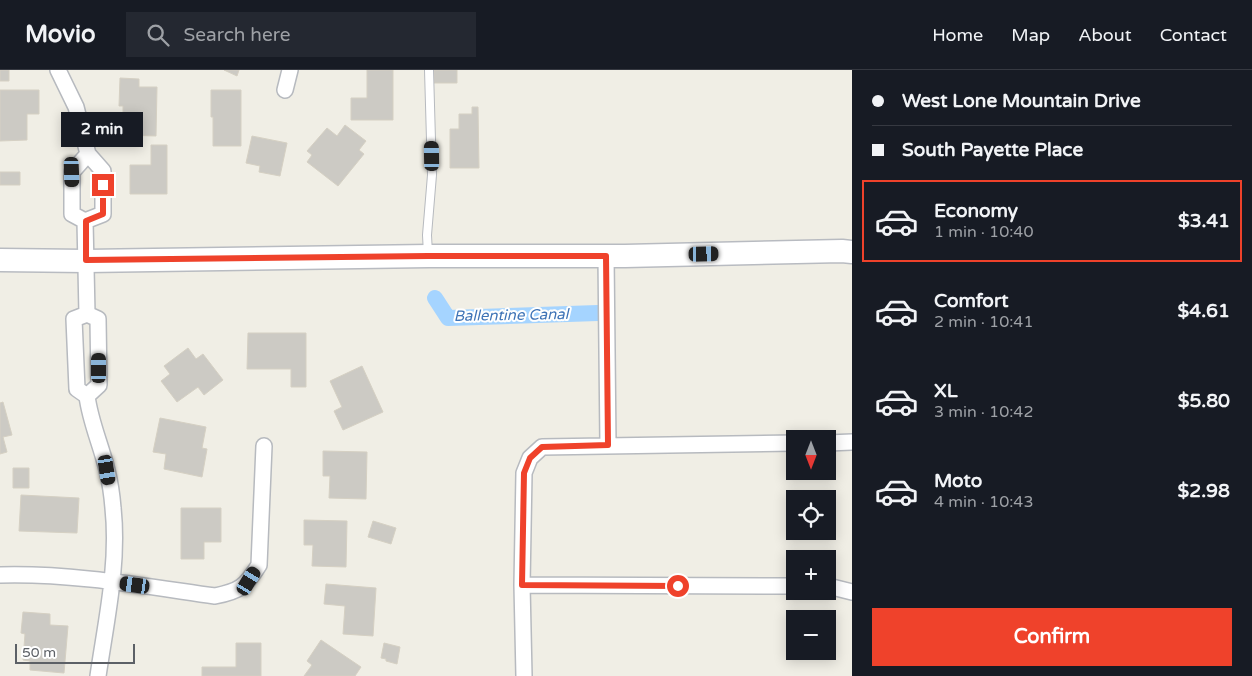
<!DOCTYPE html>
<html lang="en">
<head>
<meta charset="utf-8">
<style>
	:root { --surface:#171b24; --page:#242831; --text:#f1f3f6; --muted:#9ea1a6; --line:#363941; --accent:#ef422b }
	body { margin:0; font-family:"Varela Round",sans-serif; background:var(--page); color:var(--text); height:100vh; display:flex; flex-direction:column; font-size:19px; white-space:nowrap }
	* { box-sizing:border-box; margin:0 }
	p { font-size:16px; color:var(--muted) }
	.icon { flex:none; width:28px; height:28px; fill:none; stroke:currentColor; stroke-width:2; stroke-linecap:round; stroke-linejoin:round }
	.map { position:relative; flex:1; overflow:hidden }
	.details { display:flex; flex-direction:column; background:var(--surface); width:400px }
	.details>* { flex:none }
	.hud { display:grid; align-content:center; height:110px; padding:0 20px; background:var(--surface) }
	.needle { width:32px; rotate:180deg }
	.controls { position:absolute; left:786px; top:360px; display:grid; gap:10px }
	.controls a { display:grid; place-items:center; width:50px; height:50px; border-radius:0px; background:var(--surface); box-shadow:0 2px 12px #0003; font-size:25px }
	.scale { position:absolute; left:15px; bottom:12px; width:120px; box-sizing:border-box; padding-left:5px; border:2px solid #5c6066; border-top:0; font-size:14px; line-height:18px; white-space:nowrap; color:#5c6066; -webkit-text-stroke:4px #fff; paint-order:stroke }
	.end { position:absolute; width:22px; height:22px; margin:-11px; border:6px solid #ef422b; background:#fff; box-shadow:0 0 0 2px #fff }
	.from { border-radius:50% }
	.bubble { position:absolute; height:35px; border-radius:0px; background:var(--surface); box-shadow:0 2px 12px #0003; font-size:16px; font-weight:700; line-height:35px; text-align:center }
	.car { position:absolute; width:15px; height:30px; margin:-15px -8px; border-radius:6px; box-shadow:0 0 4px 1px #0007; background:linear-gradient(#222 24%,#8ab4d8 0 40%,#222 0 76%,#8ab4d8 0 86%,#222 0) }
	.hud b { display:flex; align-items:center; gap:18px; height:48px; font-size:19px }
	.hud b+b { border-top:1px solid var(--line) }
	.hud i { width:12px; height:12px; background:var(--text) }
	ul { padding:0; list-style:none }
	li { display:flex; align-items:center; gap:15px; height:82px; margin:0 10px 8px; padding:0 10px; border:2px solid transparent; border-radius:0px }
	li div { flex:1 }
	li b { display:block; font-size:19px }
	li em { font-style:normal; font-weight:700 }
	li.selected { border-color:var(--accent) }
	li>.icon { width:45px; height:45px; stroke-width:1.5 }
	.action { display:flex; gap:10px; margin-top:auto; padding:10px 20px }
	.action a { flex:1; height:58px; border-radius:0px; background:var(--accent); color:#fff; font-size:20px; font-weight:700; line-height:58px; text-align:center }
	header { display:flex; align-items:center; gap:30px; box-sizing:border-box; height:70px; padding:0 25px; background:var(--surface); border-bottom:1px solid var(--line) }
	header strong { font-size:24px }
	nav { display:flex; gap:28px; margin-inline-start:auto; font-size:18px }
	.search { width:350px; height:45px; background:var(--page); display:flex; align-items:center; gap:12px; box-sizing:border-box; padding:0 18px; border-radius:0px; color:var(--muted); font-size:19px }
	main { display:flex; flex:1; min-height:0 }
	.map>svg:first-child { display:block }
</style>
</head>
<body>
<header>
<strong>Movio</strong>
<div class="search"><svg class="icon" aria-label="search" viewBox="0 0 24 24"><circle cx="10" cy="10" r="6"/><path d="M15 15l6 6"/></svg>Search here</div>
<nav><a>Home</a><a>Map</a><a>About</a><a>Contact</a></nav>
</header>
<main>
<div class="map">
<svg width="852" height="606" viewBox="0 0 852 606">
	<rect width="100%" height="100%" fill="#f0eee5"/>
	<g fill="none" stroke-linecap="round" stroke-linejoin="round">
		<path stroke="#a5d4ff" stroke-width="16" d="M435,228L448,248L598,243"/>
	</g>
	<path fill="#cccac4" stroke="#d5d0c3" d="M0,0H9V11H0Z
		M224,0H239L237,6Z
		M367,0H393V50H351V28H367Z
		M434,0H457V13H434Z
		M120,8L139,9V17H157L156,66L123,65V36H119Z
		M0,20H39V44H27V70L0,71Z
		M211,20H241V76H213V47H211Z
		M472,37H478L479,98H450V59H459V44H472Z
		M345,55L366,71L359,80L364,84L338,116L307,92L312,85L307,81L327,58L337,66Z
		M252,66L287,73L280,106L259,102L260,96L246,93Z
		M151,75H167V124H130V95H151Z
		M0,102H20V115H0Z
		M248,263H306V317H291V299H247Z
		M188,278L196,289L203,284L223,310L204,325L198,317L177,332L161,311L170,304L164,296Z
		M362,296L383,342L343,360L334,341L342,337L330,311Z
		M3,332L12,365L3,367L7,382L0,384V333Z
		M160,348L206,357L202,378L207,379L202,407L164,399L166,384L153,382Z
		M323,381L367,382L366,429L329,428L330,406H323Z
		M13,398H29V418H13Z
		M21,425L79,428L77,463L19,461Z
		M181,438H221V472H204V489H181Z
		M304,450L347,451L346,497L312,496L313,475H304Z
		M373,451L396,458L391,474L368,467Z
		M326,514L376,518L373,566L343,564L345,536L324,534Z
		M23,542L50,544V555L68,556L64,603L30,600V591L23,590L25,564L21,563Z
		M321,570L361,597L355,606H304L312,595L307,591Z
		M236,573H261V606H202V597H236Z
		M384,573L400,577L397,594L386,591V589L381,588Z"/>
	<g fill="none" stroke-linecap="round" stroke-linejoin="round">
		<defs>
			<path id="lane" d="M428,184L427,165L432,105L429,0"/>
			<path id="street" d="M58,0L76,37L88,84L103,101V144L85,151L72,144V102L88,84
				M285,20L290,0
				M85,151L87,244
				M606,186L608,375
				M87,244L98,249L99,315L87,326L77,319L74,249Z
				M87,326C90,351 101,375 107,400C110,412 112,425 113,438C119,494 106,551 98,606
				M828,373L852,372
				M0,505C72,503 144,516 215,526C240,521 245,517 259,495L264,376
				M522,515L795,516
				M828,516L852,522
				M524,606L522,515L524,403L530,388L542,377L795,373"/>
			<path id="secondary" d="M0,190L86,191L429,186H625L842,181L852,182"/>
		</defs>
		<use href="#lane" stroke="#b7babf" stroke-width="10"/>
		<use href="#street" stroke="#b7babf" stroke-width="18"/>
		<use href="#secondary" stroke="#b8bbc1" stroke-width="25"/>
		<use href="#lane" stroke="#fff" stroke-width="8"/>
		<use href="#street" stroke="#fff" stroke-width="15"/>
		<use href="#secondary" stroke="#fff" stroke-width="22"/>
	</g>
	<g fill="none" stroke-linecap="round" stroke-linejoin="round">
		<path stroke="#ef422b" stroke-width="6" d="M103,115V144L86,151V190L428,186H606L608,375L542,377L530,388L524,403L522,515L678,516"/>
	</g>
	<g text-anchor="middle" stroke-width="4" stroke-linejoin="round" paint-order="stroke">
		<g font-size="15" font-style="italic" fill="#3e73b6" stroke="#fff">
			<text transform="translate(511 245) rotate(-1)" y="5">Ballentine Canal</text>
		</g>
	</g>
</svg>
<div class="controls">
<a><svg class="needle" viewBox="-14 -14 28 28"><path d="M0-13l5 13h-10z" fill="#e53935"/><path d="M0 13l5-13h-10z" fill="#9ea1a6"/></svg></a>
<a><svg class="icon" aria-label="locate" viewBox="0 0 24 24"><circle cx="12" cy="12" r="6"/><path d="M12 2v4M12 18v4M2 12h4M18 12h4"/></svg></a>
<a>+</a>
<a>−</a>
</div>
<div class="scale">50 m</div>
<i class="end from" style="left:678px;top:516px"></i>
<i class="end" style="left:103px;top:115px"></i>
<div class="bubble" style="left:61px;top:42px;width:82px">2 min</div>
<i class="car" style="left:432px;top:86px;rotate:359deg"></i>
<i class="car" style="left:72px;top:102px;rotate:178deg"></i>
<i class="car" style="left:704px;top:184px;rotate:89deg"></i>
<i class="car" style="left:99px;top:298px;rotate:0deg"></i>
<i class="car" style="left:107px;top:400px;rotate:171deg"></i>
<i class="car" style="left:249px;top:511px;rotate:31deg"></i>
<i class="car" style="left:135px;top:515px;rotate:278deg"></i>
</div>
<section class="details">
<div class="hud">
<b><i class="from"></i>West Lone Mountain Drive</b>
<b><i></i>South Payette Place</b>
</div>
<ul>
<li class="selected"><svg class="icon" aria-label="car" viewBox="0 0 24 24"><path d="M5 17H2v-5l4-1 3-4h7l3 4 3 1v5h-3M9 17h6M6 11h13"/><circle cx="7" cy="17" r="2"/><circle cx="17" cy="17" r="2"/></svg><div><b>Economy</b><p>1 min · 10:40</p></div><em>$3.41</em></li>
<li><svg class="icon" aria-label="car" viewBox="0 0 24 24"><path d="M5 17H2v-5l4-1 3-4h7l3 4 3 1v5h-3M9 17h6M6 11h13"/><circle cx="7" cy="17" r="2"/><circle cx="17" cy="17" r="2"/></svg><div><b>Comfort</b><p>2 min · 10:41</p></div><em>$4.61</em></li>
<li><svg class="icon" aria-label="car" viewBox="0 0 24 24"><path d="M5 17H2v-5l4-1 3-4h7l3 4 3 1v5h-3M9 17h6M6 11h13"/><circle cx="7" cy="17" r="2"/><circle cx="17" cy="17" r="2"/></svg><div><b>XL</b><p>3 min · 10:42</p></div><em>$5.80</em></li>
<li><svg class="icon" aria-label="car" viewBox="0 0 24 24"><path d="M5 17H2v-5l4-1 3-4h7l3 4 3 1v5h-3M9 17h6M6 11h13"/><circle cx="7" cy="17" r="2"/><circle cx="17" cy="17" r="2"/></svg><div><b>Moto</b><p>4 min · 10:43</p></div><em>$2.98</em></li>
</ul>
<div class="action"><a>Confirm</a></div>
</section>
</main>
</body>
</html>
